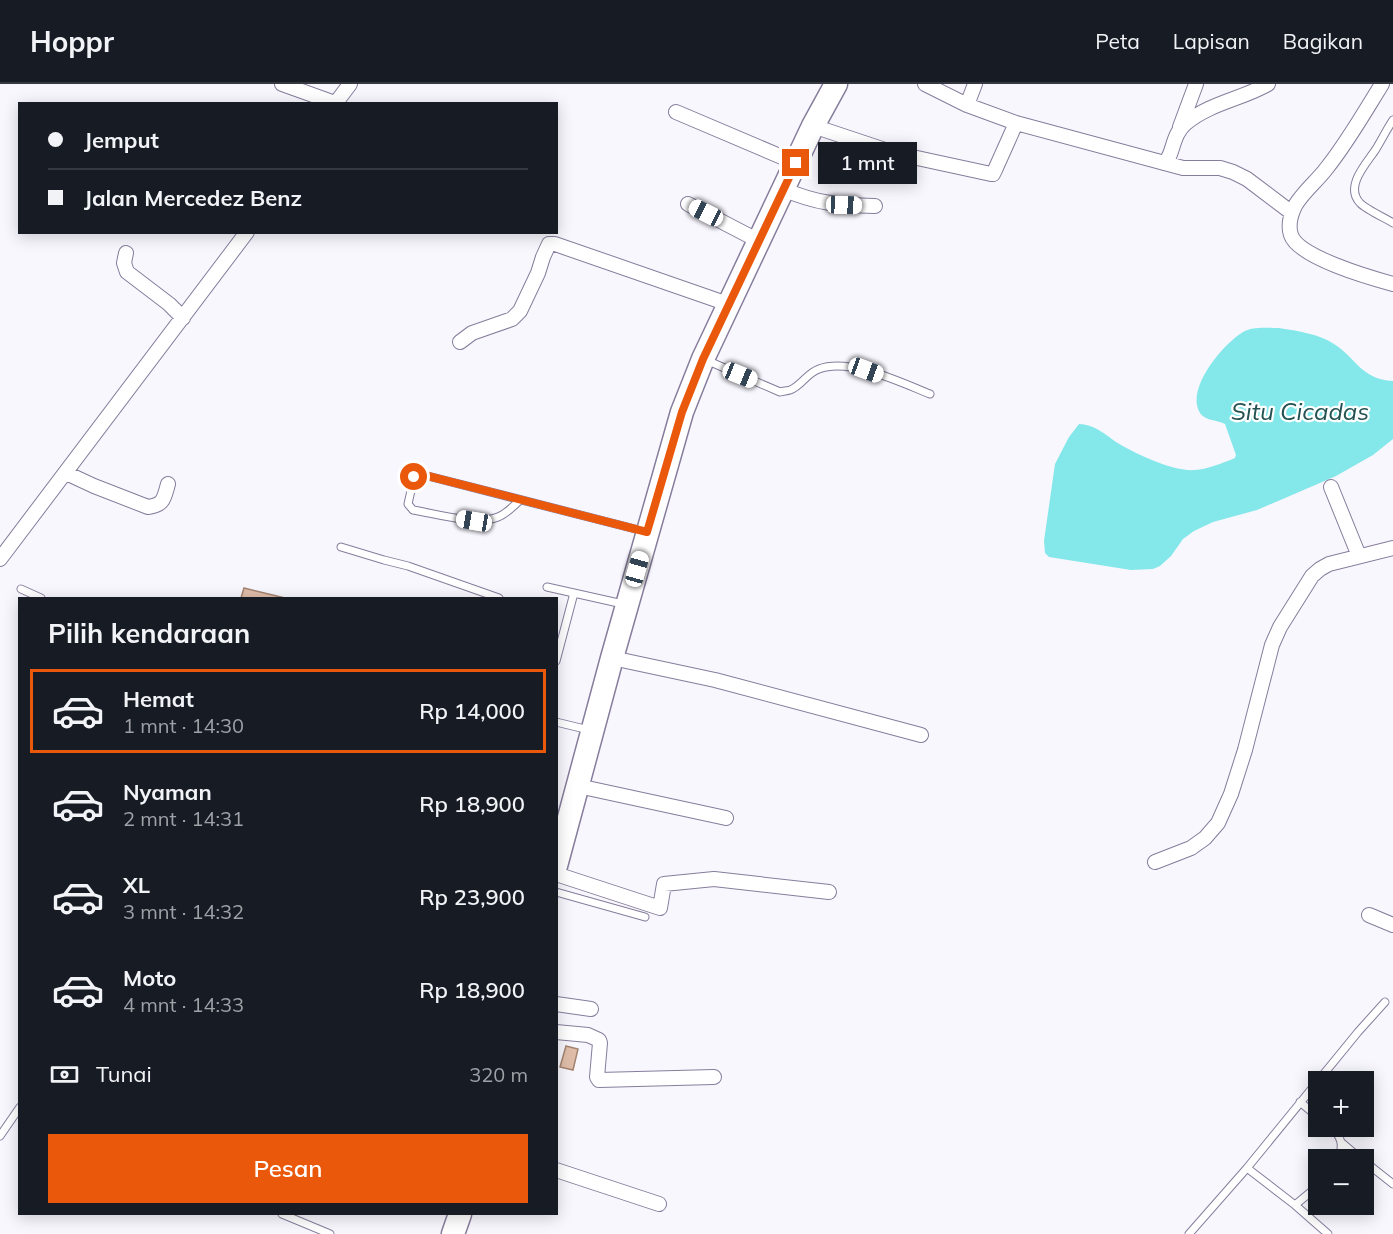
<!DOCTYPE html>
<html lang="id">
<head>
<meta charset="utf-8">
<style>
	:root { --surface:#171b24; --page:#20242c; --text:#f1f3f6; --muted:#9ea1a6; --line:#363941; --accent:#ea580c }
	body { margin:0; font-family:Mulish,sans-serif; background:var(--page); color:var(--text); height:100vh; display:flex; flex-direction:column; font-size:22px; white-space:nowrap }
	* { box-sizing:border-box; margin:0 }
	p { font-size:20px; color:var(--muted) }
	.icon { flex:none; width:33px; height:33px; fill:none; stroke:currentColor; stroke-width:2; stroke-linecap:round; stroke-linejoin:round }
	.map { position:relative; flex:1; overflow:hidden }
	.sheet { position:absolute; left:18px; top:513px; width:540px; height:618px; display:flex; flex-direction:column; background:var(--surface); border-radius:0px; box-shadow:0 3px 15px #0003 }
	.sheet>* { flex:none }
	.top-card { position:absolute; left:18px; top:18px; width:540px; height:132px; border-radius:0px; box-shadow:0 3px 15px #0003; display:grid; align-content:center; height:132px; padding:0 30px; background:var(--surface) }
	.buttons { position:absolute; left:1308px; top:987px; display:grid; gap:12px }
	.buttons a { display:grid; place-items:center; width:66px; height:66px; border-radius:0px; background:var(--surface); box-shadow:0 3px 15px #0003; font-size:30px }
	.end { position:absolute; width:27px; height:27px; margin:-14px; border:8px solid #ea580c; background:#fff; box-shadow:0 0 0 3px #fff }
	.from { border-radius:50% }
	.bubble { position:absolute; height:42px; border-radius:0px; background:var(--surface); box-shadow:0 3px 15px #0003; font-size:20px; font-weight:600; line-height:42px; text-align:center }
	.car { position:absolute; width:18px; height:36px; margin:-18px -9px; border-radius:8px; box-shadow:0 0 4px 2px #0007; background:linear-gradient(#fff 24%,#345 0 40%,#fff 0 76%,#345 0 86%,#fff 0) }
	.top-card b { display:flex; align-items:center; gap:21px; height:57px; font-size:22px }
	.top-card b+b { border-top:2px solid var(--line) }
	.top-card i { width:15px; height:15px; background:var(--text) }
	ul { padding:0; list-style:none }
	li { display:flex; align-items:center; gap:18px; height:84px; margin:0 12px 9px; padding:0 18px; border:3px solid transparent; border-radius:0px }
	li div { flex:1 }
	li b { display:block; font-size:22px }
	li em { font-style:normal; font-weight:600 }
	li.active { border-color:var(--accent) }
	li>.icon { width:54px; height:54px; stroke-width:1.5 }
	h2 { padding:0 30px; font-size:27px; line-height:72px }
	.pay { display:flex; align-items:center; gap:15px; height:66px; padding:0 30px; font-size:22px }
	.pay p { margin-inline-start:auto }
	.primary-button { display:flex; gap:12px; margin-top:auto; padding:12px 30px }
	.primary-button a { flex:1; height:69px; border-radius:0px; background:var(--accent); color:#fff; font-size:24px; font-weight:600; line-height:69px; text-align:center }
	header { display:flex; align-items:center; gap:36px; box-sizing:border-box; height:84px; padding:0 30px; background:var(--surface); border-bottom:2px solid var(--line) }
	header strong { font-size:28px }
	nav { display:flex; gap:33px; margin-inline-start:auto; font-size:21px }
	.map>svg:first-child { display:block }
</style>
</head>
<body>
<header>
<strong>Hoppr</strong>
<nav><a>Peta</a><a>Lapisan</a><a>Bagikan</a></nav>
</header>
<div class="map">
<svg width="1393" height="1150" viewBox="0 0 1393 1150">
	<rect width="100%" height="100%" fill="#f9f7fe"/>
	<path fill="#84e7ea" d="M1279,244C1298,247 1319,250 1334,260C1357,275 1361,295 1393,297V355L1373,371L1336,392L1257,426L1213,438L1194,447L1183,455L1171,472L1160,482L1153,485L1131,486L1049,473L1045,469L1044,457L1055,380L1069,353L1079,340C1093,340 1105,350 1116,358C1134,369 1173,388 1195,386C1208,385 1223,379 1235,374L1236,371L1225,340C1218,336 1205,337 1200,329C1185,305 1223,260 1243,248C1253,242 1268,244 1279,244Z"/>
	<path fill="#dfbda9" stroke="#a48471" stroke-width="1.5" d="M244,504L285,514H241Z
		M566,962L578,965L573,986L560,983Z"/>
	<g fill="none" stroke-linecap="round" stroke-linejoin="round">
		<defs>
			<path id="service" d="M1393,36C1387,45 1382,55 1376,65C1367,79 1344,102 1360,119C1367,126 1385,134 1393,139
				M706,276L780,308C784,307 787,307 790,306C801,302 807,289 819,285C849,273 902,299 930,310
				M520,416C514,422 506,430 498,433C476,442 437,430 413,426L408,420L414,393L417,391L420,390L643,447
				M341,463L384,476L408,482L499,514
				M547,503L623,520
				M21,505L41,514
				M556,577L574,509
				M556,638L589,646
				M556,808L645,833
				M1300,1018L1318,1033
				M1330,1042C1342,1053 1344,1061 1338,1076
				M0,1052L20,1023
				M1342,1059L1362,1076
				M1364,1077L1393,1100
				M1247,1084L1295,1121L1318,1102
				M1295,1121L1328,1150
				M282,1130L330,1150
				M1189,1150L1247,1084L1358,948L1385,918"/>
			<path id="minor" d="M282,0L335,19
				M925,0L967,21L1016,39L1183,84H1220L1233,88L1247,95L1292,129
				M1382,0C1364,29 1347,59 1326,85C1317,97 1299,112 1294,124C1290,133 1288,142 1291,151C1298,173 1371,194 1393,200
				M335,20L350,0
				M967,21L975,0
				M676,28L796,79
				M813,42L894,69L991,90H993L995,86L1016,39
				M1180,43L1196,0
				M1164,79C1174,72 1171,51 1186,39C1210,19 1242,15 1268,0
				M783,105C817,120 840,121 875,122
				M688,120L759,157
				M126,169L124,179L127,188L169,220L183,234
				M460,258L472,249L512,235L520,227L538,189L543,173L549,160H555L728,220
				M66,389L94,402L148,423C164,421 164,414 168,400
				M1331,403L1359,472
				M0,475L247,148
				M612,574L715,596L921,651
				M578,702L726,734
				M1155,778L1191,764L1205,754L1218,739L1231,710L1245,666L1272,561L1280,543L1312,492L1320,485L1329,480L1393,464
				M556,790L660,824L664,800L714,795L829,808
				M1369,831L1393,841
				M556,920L591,925
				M556,948L588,951L599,956L600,959L597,993L599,996L714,993
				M556,1086L659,1120"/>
			<path id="primary" d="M556,782L612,574L682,328L703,275L813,42L836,0
				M453,1150L460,1130"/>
		</defs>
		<use href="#service" stroke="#867d9c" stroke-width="9"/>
		<use href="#minor" stroke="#867d9c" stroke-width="16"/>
		<use href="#primary" stroke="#867d9c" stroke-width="25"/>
		<use href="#service" stroke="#fff" stroke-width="7"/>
		<use href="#minor" stroke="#fff" stroke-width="14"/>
		<use href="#primary" stroke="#fff" stroke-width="22"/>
	</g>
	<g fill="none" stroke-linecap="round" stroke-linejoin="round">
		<path stroke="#ea580c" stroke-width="8" d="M414,393L417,391L420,390L647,448L682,328L703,275L796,79"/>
	</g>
	<g text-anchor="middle" stroke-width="4.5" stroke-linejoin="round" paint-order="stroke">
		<g font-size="24" font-style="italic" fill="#245152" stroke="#fff">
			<text x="1300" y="336">Situ Cicadas</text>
		</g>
	</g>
</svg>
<div class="buttons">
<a>+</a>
<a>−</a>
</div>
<i class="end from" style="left:414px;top:393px"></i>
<i class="end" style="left:796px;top:79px"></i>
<div class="bubble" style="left:818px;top:58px;width:99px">1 mnt</div>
<i class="car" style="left:844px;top:121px;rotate:92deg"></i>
<i class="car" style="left:706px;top:129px;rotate:297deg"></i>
<i class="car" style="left:866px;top:286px;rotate:110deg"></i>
<i class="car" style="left:740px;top:291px;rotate:112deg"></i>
<i class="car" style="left:474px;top:437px;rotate:280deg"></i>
<i class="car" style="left:637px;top:485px;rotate:16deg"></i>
<div class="top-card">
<b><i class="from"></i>Jemput</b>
<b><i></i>Jalan Mercedez Benz</b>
</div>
<section class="sheet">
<h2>Pilih kendaraan</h2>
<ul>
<li class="active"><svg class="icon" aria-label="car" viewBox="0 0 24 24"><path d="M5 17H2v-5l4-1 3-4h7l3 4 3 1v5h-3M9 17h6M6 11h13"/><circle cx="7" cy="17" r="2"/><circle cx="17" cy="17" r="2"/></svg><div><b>Hemat</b><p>1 mnt · 14:30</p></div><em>Rp 14,000</em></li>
<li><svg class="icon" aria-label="car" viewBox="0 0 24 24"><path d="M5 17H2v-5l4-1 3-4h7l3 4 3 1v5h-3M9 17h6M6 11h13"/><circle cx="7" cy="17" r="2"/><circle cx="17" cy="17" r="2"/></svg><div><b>Nyaman</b><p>2 mnt · 14:31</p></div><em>Rp 18,900</em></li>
<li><svg class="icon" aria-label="car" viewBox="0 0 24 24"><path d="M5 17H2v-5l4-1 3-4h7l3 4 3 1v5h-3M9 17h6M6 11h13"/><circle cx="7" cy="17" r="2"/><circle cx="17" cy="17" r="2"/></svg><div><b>XL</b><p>3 mnt · 14:32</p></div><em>Rp 23,900</em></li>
<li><svg class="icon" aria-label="car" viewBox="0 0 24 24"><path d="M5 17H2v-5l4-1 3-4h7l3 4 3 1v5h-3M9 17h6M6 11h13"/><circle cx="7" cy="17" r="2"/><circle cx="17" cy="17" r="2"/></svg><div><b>Moto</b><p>4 mnt · 14:33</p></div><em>Rp 18,900</em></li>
</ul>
<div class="pay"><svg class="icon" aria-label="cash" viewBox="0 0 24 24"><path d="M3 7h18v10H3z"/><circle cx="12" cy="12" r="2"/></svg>Tunai<p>320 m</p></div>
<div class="primary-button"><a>Pesan</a></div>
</section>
</div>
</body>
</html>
